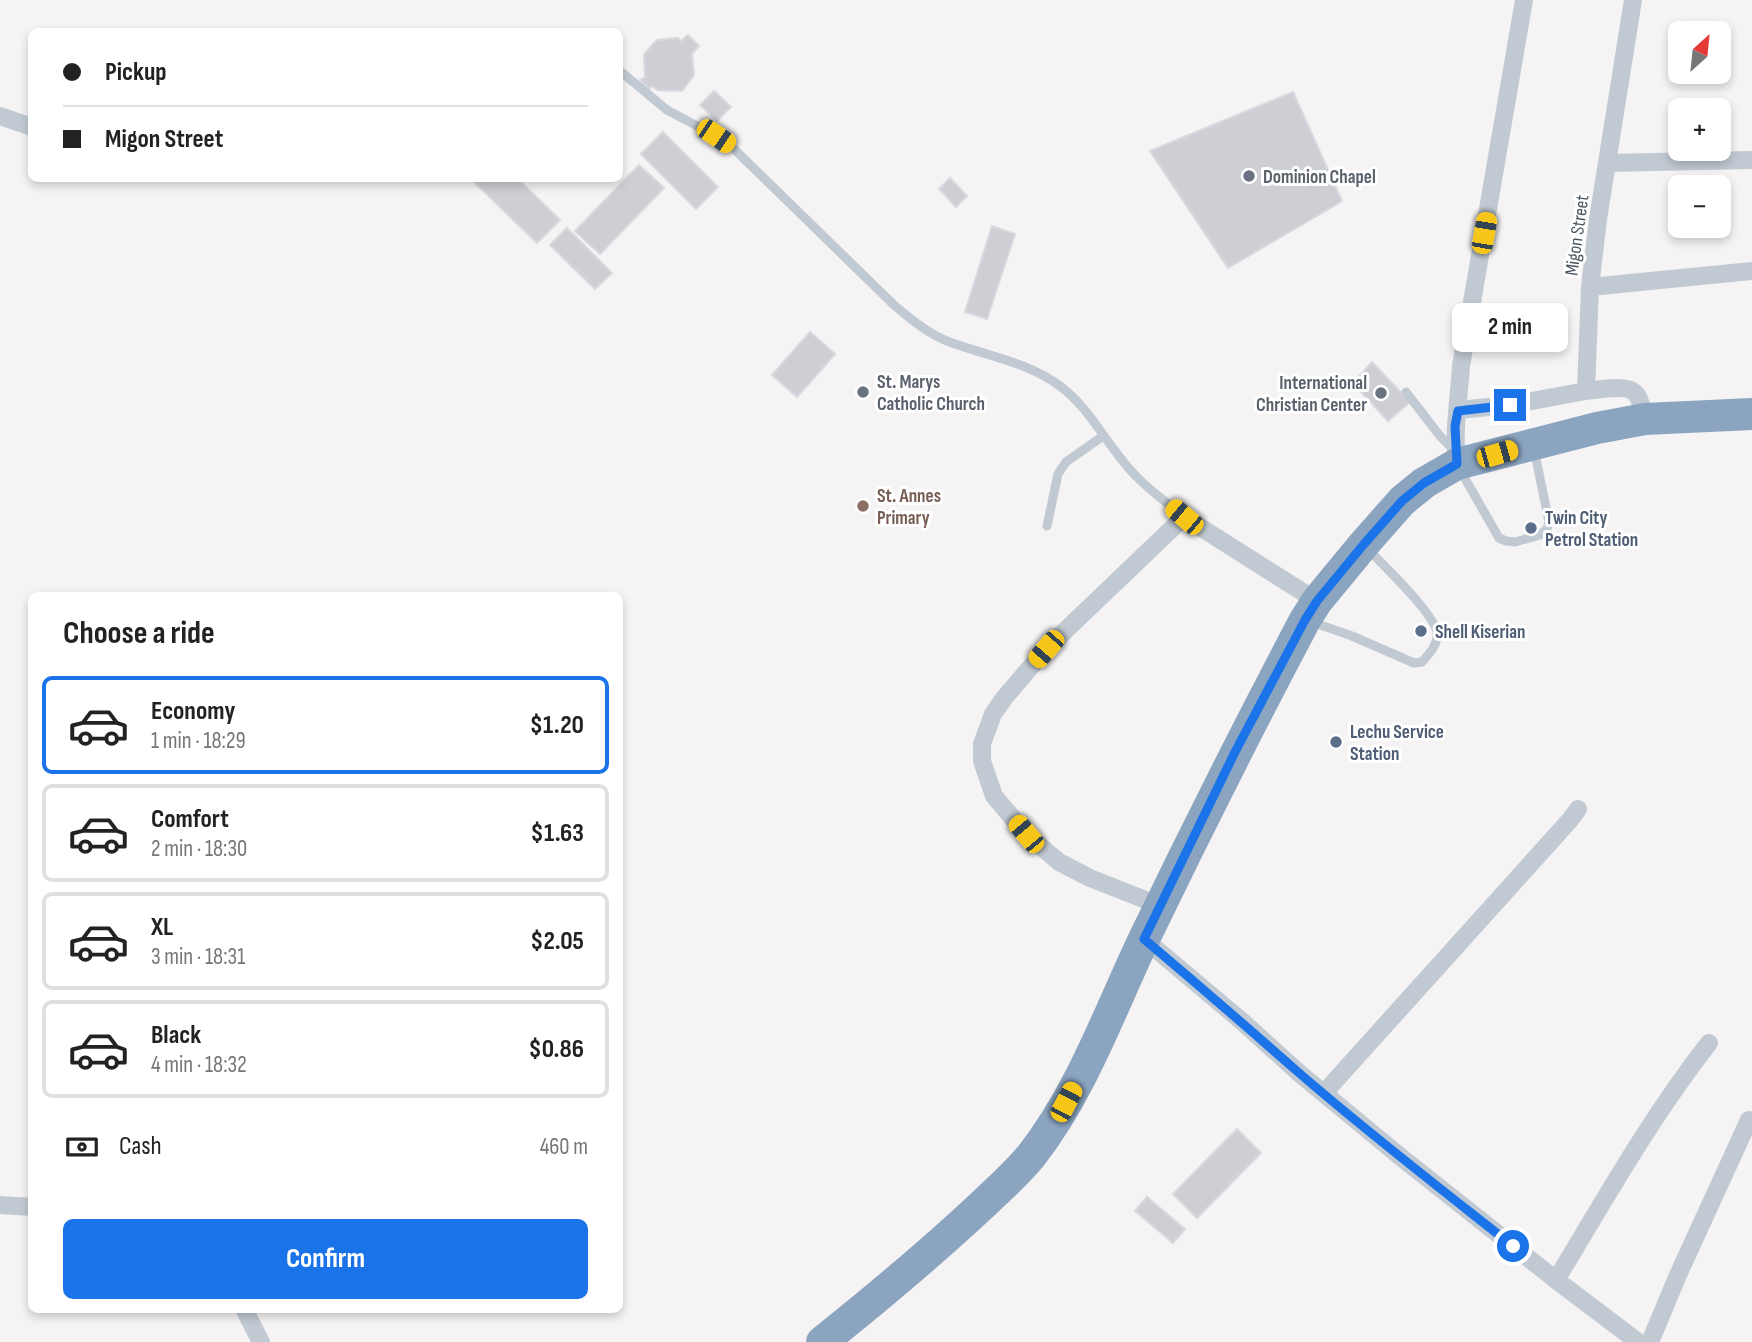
<!DOCTYPE html>
<html lang="en">
<head>
<meta charset="utf-8">
<style>
	:root { --surface:#fff; --page:#f2f2f2; --text:#222; --muted:#767676; --line:#e0e0e0; --accent:#1a73e8 }
	body { margin:0; font-family:"Sofia Sans Condensed",sans-serif; background:var(--page); color:var(--text); height:100vh; display:flex; flex-direction:column; font-size:26px; white-space:nowrap }
	* { box-sizing:border-box; margin:0 }
	p { font-size:23px; color:var(--muted) }
	.icon { flex:none; width:38px; height:38px; fill:none; stroke:currentColor; stroke-width:2; stroke-linecap:round; stroke-linejoin:round }
	.map { position:relative; flex:1; overflow:hidden }
	.side { position:absolute; left:28px; top:592px; width:595px; height:721px; display:flex; flex-direction:column; background:var(--surface); border-radius:10px; box-shadow:0 4px 10px #0003 }
	.side>* { flex:none }
	.guide { position:absolute; left:28px; top:28px; width:595px; height:154px; border-radius:10px; box-shadow:0 4px 10px #0003; display:grid; align-content:center; height:154px; padding:0 35px; background:var(--surface) }
	.needle { width:46px; rotate:27deg }
	.buttons { position:absolute; left:1668px; top:21px; display:grid; gap:14px }
	.buttons a { display:grid; place-items:center; width:63px; height:63px; border-radius:10px; background:var(--surface); box-shadow:0 4px 10px #0003; font-size:35px }
	.end { position:absolute; width:32px; height:32px; margin:-16px; border:9px solid #1a73e8; background:#fff; box-shadow:0 0 0 4px #fff }
	.from { border-radius:50% }
	.bubble { position:absolute; height:49px; border-radius:10px; background:var(--surface); box-shadow:0 4px 10px #0003; font-size:23px; font-weight:700; line-height:49px; text-align:center }
	.car { position:absolute; width:21px; height:42px; margin:-21px -10px; border-radius:9px; box-shadow:0 0 5px 2px #0007; background:linear-gradient(#f5c518 24%,#345 0 40%,#f5c518 0 76%,#345 0 86%,#f5c518 0) }
	.guide b { display:flex; align-items:center; gap:24px; height:66px; font-size:26px }
	.guide b+b { border-top:2px solid var(--line) }
	.guide i { width:18px; height:18px; background:var(--text) }
	ul { padding:0; list-style:none }
	li { display:flex; align-items:center; gap:21px; height:98px; margin:0 14px 10px; padding:0 21px; border:4px solid var(--line); border-radius:10px }
	li div { flex:1 }
	li b { display:block; font-size:26px }
	li em { font-style:normal; font-weight:700 }
	li.active { border-color:var(--accent) }
	li>.icon { width:63px; height:63px; stroke-width:1.5 }
	h2 { padding:0 35px; font-size:32px; line-height:84px }
	.pay { display:flex; align-items:center; gap:18px; height:77px; padding:0 35px; font-size:26px }
	.pay p { margin-inline-start:auto }
	.primary-button { display:flex; gap:14px; margin-top:auto; padding:14px 35px }
	.primary-button a { flex:1; height:80px; border-radius:10px; background:var(--accent); color:#fff; font-size:28px; font-weight:700; line-height:80px; text-align:center }
	.map>svg:first-child { display:block }
</style>
</head>
<body>
<div class="map">
<svg width="1752" height="1342" viewBox="0 0 1752 1342">
	<rect width="100%" height="100%" fill="#f5f3f3"/>
	<path fill="#cdcfd5" stroke="#d7d9de" stroke-width="2" d="M688,35L699,46L692,54L694,75L682,91L657,90L652,86L649,89L640,80L645,77L644,54L657,40L678,38L681,41Z
		M714,91L731,107L717,121L700,105Z
		M1293,92L1342,201L1228,268L1150,151Z
		M663,132L718,187L696,209L641,154Z
		M639,165L664,188L600,254L575,231Z
		M470,178H517L560,220L537,243Z
		M950,178L967,196L956,207L939,189Z
		M992,226L1015,234L987,319L965,312Z
		M567,228L612,273L595,289L550,245Z
		M810,332L835,354L797,397L772,375Z
		M1372,362L1410,402L1388,421L1353,383Z
		M1237,1129L1261,1153L1197,1218L1173,1194Z
		M1147,1197L1185,1229L1173,1243L1135,1211Z"/>
	<g fill="none" stroke-linecap="round" stroke-linejoin="round">
		<path stroke="#c1cad2" stroke-width="9" d="M620,71L667,110L716,136L733,148L894,305C911,319 927,333 947,341C986,356 1026,361 1060,386C1092,410 1108,448 1136,476C1150,491 1168,503 1184,517
			M1406,392L1440,436L1454,450
			M1459,468L1499,538L1506,541L1515,542L1540,535L1547,529L1549,522L1534,449
			M1047,526L1058,474L1066,462L1103,436
			M1312,622L1352,636L1414,663L1422,662C1429,654 1438,645 1437,633C1435,614 1382,564 1367,548"/>
		<path stroke="#c1cad2" stroke-width="18" d="M0,116L32,127
			M1607,163L1752,160
			M1590,287L1752,271
			M1586,391C1597,390 1627,384 1635,393C1641,398 1642,412 1645,419
			M1458,410L1510,405L1586,391L1590,287L1598,219L1633,0
			M1457,464C1453,430 1459,400 1461,366L1524,0
			M1161,906L1090,878L1059,862L1026,834L994,796L982,761V744L993,714L1005,697L1046,649L1184,517L1317,601
			M1144,939L1245,1024L1299,1073L1402,1158L1556,1280L1638,1342
			M1324,1093L1570,820L1578,809
			M0,1205L32,1207
			M1556,1280C1605,1199 1651,1117 1709,1043
			M244,1309L261,1342
			M1650,1342L1678,1275L1749,1120"/>
		<path stroke="#8ba5c1" stroke-width="32" d="M822,1342C872,1302 920,1262 967,1219C987,1200 1014,1177 1031,1156C1081,1092 1109,1013 1143,941C1195,833 1249,726 1305,620L1317,601L1364,544L1402,501L1424,483L1457,464L1597,428L1645,419L1752,414"/>
	</g>
	<g fill="none" stroke-linecap="round" stroke-linejoin="round">
		<path stroke="#1a73e8" stroke-width="9" d="M1510,405L1458,411L1455,426L1457,464L1424,483L1402,501L1364,544L1317,601L1305,620L1235,752L1144,939C1196,983 1247,1027 1298,1072C1367,1132 1441,1189 1513,1246"/>
	</g>
	<g fill="#6b7280" stroke="#fff" stroke-width="2.5">
		<circle cx="1249" cy="176" r="7"/>
		<circle cx="863" cy="392" r="7"/>
		<circle cx="1381" cy="393" r="7"/>
	</g>
	<circle fill="#8d6e63" stroke="#fff" stroke-width="2.5" cx="863" cy="506" r="7"/>
	<g fill="#5c6f8a" stroke="#fff" stroke-width="2.5">
		<circle cx="1531" cy="528" r="7"/>
		<circle cx="1421" cy="631" r="7"/>
		<circle cx="1336" cy="742" r="7"/>
	</g>
	<g text-anchor="middle" stroke-width="6" stroke-linejoin="round" paint-order="stroke">
		<g font-size="19" font-weight="bold" fill="#5b616d" stroke="#fff" text-anchor="start">
			<text x="1263" y="183">Dominion Chapel</text>
			<text x="877" y="388">St. Marys<tspan x="877" dy="22">Catholic Church</tspan></text>
			<text x="1367" y="389" text-anchor="end">International<tspan x="1367" dy="22">Christian Center</tspan></text>
		</g>
		<g font-size="19" fill="#4a5661" stroke="#fff">
			<text transform="translate(1576 235) rotate(-82)" y="7">Migon Street</text>
		</g>
		<g font-size="19" font-weight="bold" fill="#785e54" stroke="#fff" text-anchor="start">
			<text x="877" y="502">St. Annes<tspan x="877" dy="22">Primary</tspan></text>
		</g>
		<g font-size="19" font-weight="bold" fill="#4e5e75" stroke="#fff" text-anchor="start">
			<text x="1545" y="524">Twin City<tspan x="1545" dy="22">Petrol Station</tspan></text>
			<text x="1435" y="638">Shell Kiserian</text>
			<text x="1350" y="738">Lechu Service<tspan x="1350" dy="22">Station</tspan></text>
		</g>
	</g>
</svg>
<div class="buttons">
<a><svg class="needle" viewBox="-14 -14 28 28"><path d="M0-13l5 13h-10z" fill="#e53935"/><path d="M0 13l5-13h-10z" fill="#767676"/></svg></a>
<a>+</a>
<a>−</a>
</div>
<i class="end from" style="left:1513px;top:1246px"></i>
<i class="end" style="left:1510px;top:405px"></i>
<div class="bubble" style="left:1452px;top:303px;width:116px">2 min</div>
<i class="car" style="left:716px;top:136px;rotate:124deg"></i>
<i class="car" style="left:1484px;top:233px;rotate:10deg"></i>
<i class="car" style="left:1497px;top:454px;rotate:74deg"></i>
<i class="car" style="left:1184px;top:517px;rotate:310deg"></i>
<i class="car" style="left:1046px;top:649px;rotate:221deg"></i>
<i class="car" style="left:1026px;top:834px;rotate:320deg"></i>
<i class="car" style="left:1066px;top:1102px;rotate:28deg"></i>
<div class="guide">
<b><i class="from"></i>Pickup</b>
<b><i></i>Migon Street</b>
</div>
<section class="side">
<h2>Choose a ride</h2>
<ul>
<li class="active"><svg class="icon" aria-label="car" viewBox="0 0 24 24"><path d="M5 17H2v-5l4-1 3-4h7l3 4 3 1v5h-3M9 17h6M6 11h13"/><circle cx="7" cy="17" r="2"/><circle cx="17" cy="17" r="2"/></svg><div><b>Economy</b><p>1 min · 18:29</p></div><em>$1.20</em></li>
<li><svg class="icon" aria-label="car" viewBox="0 0 24 24"><path d="M5 17H2v-5l4-1 3-4h7l3 4 3 1v5h-3M9 17h6M6 11h13"/><circle cx="7" cy="17" r="2"/><circle cx="17" cy="17" r="2"/></svg><div><b>Comfort</b><p>2 min · 18:30</p></div><em>$1.63</em></li>
<li><svg class="icon" aria-label="car" viewBox="0 0 24 24"><path d="M5 17H2v-5l4-1 3-4h7l3 4 3 1v5h-3M9 17h6M6 11h13"/><circle cx="7" cy="17" r="2"/><circle cx="17" cy="17" r="2"/></svg><div><b>XL</b><p>3 min · 18:31</p></div><em>$2.05</em></li>
<li><svg class="icon" aria-label="car" viewBox="0 0 24 24"><path d="M5 17H2v-5l4-1 3-4h7l3 4 3 1v5h-3M9 17h6M6 11h13"/><circle cx="7" cy="17" r="2"/><circle cx="17" cy="17" r="2"/></svg><div><b>Black</b><p>4 min · 18:32</p></div><em>$0.86</em></li>
</ul>
<div class="pay"><svg class="icon" aria-label="cash" viewBox="0 0 24 24"><path d="M3 7h18v10H3z"/><circle cx="12" cy="12" r="2"/></svg>Cash<p>460 m</p></div>
<div class="primary-button"><a>Confirm</a></div>
</section>
</div>
</body>
</html>
